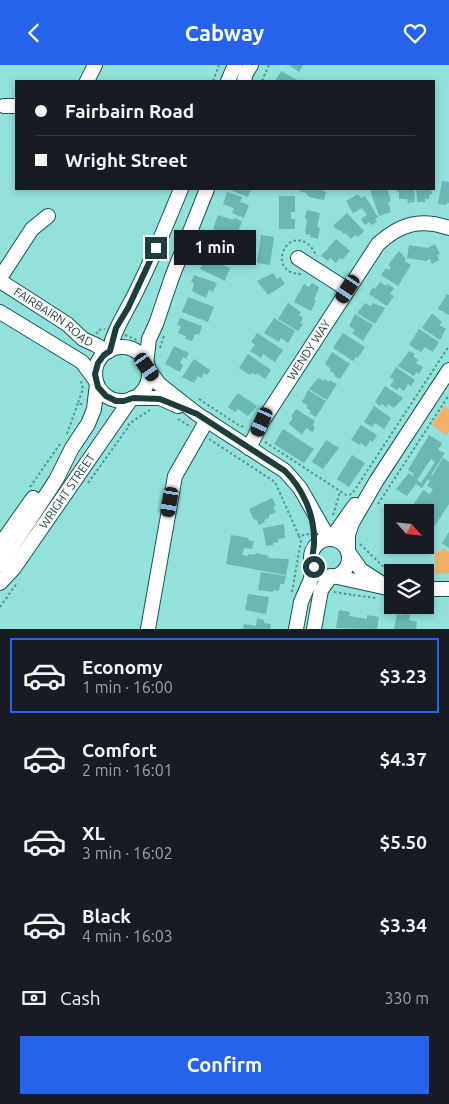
<!DOCTYPE html>
<html lang="en">
<head>
<meta charset="utf-8">
<style>
	:root { --surface:#171b24; --page:#20242c; --text:#f1f3f6; --muted:#9ea1a6; --line:#363941; --accent:#2563eb }
	body { margin:0; font-family:Ubuntu,sans-serif; background:var(--page); color:var(--text); height:100vh; display:flex; flex-direction:column; font-size:19px; white-space:nowrap }
	* { box-sizing:border-box; margin:0 }
	p { font-size:16px; color:var(--muted) }
	.icon { flex:none; width:28px; height:28px; fill:none; stroke:currentColor; stroke-width:2; stroke-linecap:round; stroke-linejoin:round }
	.map { position:relative; height:564px; overflow:hidden }
	.drawer { display:flex; flex-direction:column; background:var(--surface); flex:1 }
	.drawer>* { flex:none }
	.guide { position:absolute; left:15px; top:15px; width:420px; height:110px; border-radius:0px; box-shadow:0 2px 8px #0003; display:grid; align-content:center; height:110px; padding:0 20px; background:var(--surface) }
	.needle { width:32px; rotate:117deg }
	.tools { position:absolute; left:384px; top:439px; display:grid; gap:10px }
	.tools a { display:grid; place-items:center; width:50px; height:50px; border-radius:0px; background:var(--surface); box-shadow:0 2px 8px #0003; font-size:25px }
	.end { position:absolute; width:22px; height:22px; margin:-11px; border:6px solid #1c3d3b; background:#fff; box-shadow:0 0 0 2px #fff }
	.from { border-radius:50% }
	.bubble { position:absolute; height:35px; border-radius:0px; background:var(--surface); box-shadow:0 2px 8px #0003; font-size:16px; font-weight:700; line-height:35px; text-align:center }
	.car { position:absolute; width:15px; height:30px; margin:-15px -8px; border-radius:6px; box-shadow:0 0 4px 1px #0007; background:linear-gradient(#222 24%,#8ab4d8 0 40%,#222 0 76%,#8ab4d8 0 86%,#222 0) }
	.guide b { display:flex; align-items:center; gap:18px; height:48px; font-size:19px }
	.guide b+b { border-top:1px solid var(--line) }
	.guide i { width:12px; height:12px; background:var(--text) }
	ul { padding:9px 0 0; list-style:none }
	li { display:flex; align-items:center; gap:15px; height:75px; margin:0 10px 8px; padding:0 10px; border:2px solid transparent; border-radius:0px }
	li div { flex:1 }
	li b { display:block; font-size:19px }
	li em { font-style:normal; font-weight:700 }
	li.on { border-color:var(--accent) }
	li>.icon { width:45px; height:45px; stroke-width:1.5 }
	.pay { display:flex; align-items:center; gap:12px; height:55px; padding:0 20px; font-size:19px }
	.pay p { margin-inline-start:auto }
	.button { display:flex; gap:10px; margin-top:auto; padding:10px 20px }
	.button a { flex:1; height:58px; border-radius:0px; background:var(--accent); color:#fff; font-size:20px; font-weight:700; line-height:58px; text-align:center }
	header { display:flex; justify-content:space-between; align-items:center; height:65px; padding:0 20px; background:var(--accent); color:#fff; font-size:22px; font-weight:700 }
	.map>svg:first-child { display:block }
</style>
</head>
<body>
<header><svg class="icon" aria-label="back" viewBox="0 0 24 24"><path d="M15 5l-7 7 7 7"/></svg>Cabway<svg class="icon" aria-label="heart" viewBox="0 0 24 24"><path d="M12 20l-8-8c-3-5 5-10 8-4 3-6 11-1 8 4z"/></svg></header>
<div class="map">
<svg width="449" height="564" viewBox="0 0 449 564">
	<rect width="100%" height="100%" fill="#92e1db"/>
	<path fill="#f0b065" d="M444,341L449,344V366L446,370L432,360Z
		M443,483L449,487V508L435,509V485L439,488Z"/>
	<path fill="#69b8b2" fill-rule="evenodd" d="M289,0H303L299,7Z
		M281,6L299,16H275Z
		M442,116L449,117V138H447L446,140L438,139Z
		M231,124H251L248,132L230,125Z
		M300,124H323V126L326,127L324,135L309,132L306,128L299,126Z
		M375,124H387L391,136L388,137L391,147L379,151L370,125Z
		M396,124H414L415,137L408,138L407,134H399V127H397Z
		M416,124H431L432,129L429,130V134H425V137H417Z
		M227,127L242,132L240,137L249,140L244,153L232,148L234,143L223,139Z
		M358,129L361,133L365,131L378,152L375,154L377,157L371,160L369,157L365,160L361,154L367,150L362,143L353,148L346,136Z
		M279,131H295V147H291V154H295V164H279Z
		M307,145L320,148L317,162L320,163L318,174L310,172L311,170L305,169L307,155L305,152Z
		M347,148L364,166L358,172L355,170L351,174L346,168L344,169L340,165L339,166L333,161Z
		M218,150L233,155L234,153L242,156L236,173L213,164Z
		M211,168L224,173L222,178L233,182L228,194L215,189L217,184L206,180Z
		M261,170L274,172L270,200L257,198Z
		M336,174L350,186L342,195L340,193L336,198L330,193L328,196L321,191Z
		M435,179L440,189L437,190L439,195L432,199L430,194L426,196L407,193L409,180L428,183Z
		M399,186L406,194L404,196L411,200L398,221L381,210L386,203L389,205L391,202L388,200Z
		M204,193L230,203L225,216L200,204Z
		M273,208L277,214L280,212L285,219L268,230L257,216Z
		M194,210L217,218L213,227L209,225L206,233L192,226L194,218L191,217Z
		M380,217L386,221L388,219L394,223L390,229L394,231L387,241L369,229L373,222L375,224Z
		M312,218L319,222L314,235L316,236L311,246L294,237L304,219L309,222Z
		M447,229L449,230V250L438,244Z
		M188,232L214,242L208,257L182,247Z
		M288,238L301,247L299,250L303,253L300,258L303,259L298,266L278,254Z
		M365,238L371,241L373,238L385,243L375,259L357,248Z
		M432,248L442,257L439,260L446,264L440,275L422,263Z
		M355,249L373,260L363,276L352,268L355,265L349,261Z
		M180,253L202,261L199,270L195,269L192,276L185,274L186,271L178,268L181,261L177,260Z
		M274,253L295,266L288,278L281,273L279,277L264,268Z
		M419,264L439,277L433,287L425,282L421,287L409,280Z
		M257,268L283,285L275,297L263,289L261,293L250,286L255,280L251,277Z
		M343,268L365,282L358,293L356,292L353,296L333,283Z
		M174,281L189,288L186,294L183,292L180,298L183,300L180,307L165,299Z
		M409,286L415,289L413,291L418,295L416,298L423,302L419,309L416,307L414,311L398,301Z
		M332,287L350,299L340,314L334,311L335,309L330,306L331,304L325,299Z
		M248,289L271,305L265,314L257,308L256,310L252,308L250,310L239,303Z
		M194,294L210,305L207,310L204,308L201,313L198,311L194,318L182,312Z
		M396,302L415,315L411,321L408,319L404,326L399,322L397,325L390,321L394,315L390,312Z
		M318,313L324,316L325,314L329,317L330,315L337,319L327,335L309,324Z
		M385,321L403,333L394,343L388,339L386,342L382,339L380,341L375,337Z
		M308,325L326,336L316,352L309,348L311,346L306,343L308,341L302,337Z
		M238,328L257,341L248,351L238,344L235,347L228,342Z
		M374,341L391,353L384,364L375,358L372,362L364,357Z
		M296,344L315,356L313,360L315,362L313,367L306,363L302,370L289,359L293,353L291,351Z
		M361,360L377,370L373,377L370,375L366,382L361,378L359,380L351,375Z
		M283,364L314,384L304,398L274,379Z
		M429,370L442,378L438,385L445,388L431,410L432,411L443,393L449,397V439L425,476V448H408L423,425L430,429L433,424L427,421L430,416L428,414L422,423L416,419L407,431L396,424L409,408L413,411L414,409L408,405ZM431,394L435,397L421,418L417,415Z
		M326,375L339,383L323,404L312,397Z
		M352,390L365,398L349,422L337,414Z
		M272,433L276,441L273,442L276,447L269,450V453L264,455L265,457L259,460L256,454L254,455L249,444Z
		M284,459L285,473L278,474L279,477L273,478V480L266,481L263,463Z
		M449,467V483L442,478Z
		M231,470L249,473L248,475L254,476L252,484L244,483L242,490L248,491V489L255,490L256,488L269,491L268,493L289,494L286,510L226,499Z
		M261,507L286,511L284,519H280L279,526L273,525V527L258,525Z
		M248,529L269,532L266,549L245,545Z
		M339,545L350,547L349,551L367,554V550L379,552L377,564L336,563Z
		M403,548L410,550L409,555L417,557L416,564H394L397,549L402,550Z
		M257,553L264,555V558L271,559L270,564H243L244,559L256,561Z"/>
	<g fill="none" stroke-linecap="round" stroke-linejoin="round">
		<defs>
			<g id="minor">
				<path d="M87,16L95,0"/>
				<path d="M228,16L235,0"/>
				<path d="M244,16L246,8L251,0"/>
				<path d="M4,41H16"/>
				<path d="M298,193L348,225"/>
				<path d="M0,213L32,164L48,151"/>
				<path id="s1" d="M0,216L67,259L83,274L96,280L107,287"/>
				<path d="M0,247L82,297L96,316"/>
				<circle cx="122" cy="309" r="27"/>
				<path d="M109,286C114,264 127,246 136,227C153,193 167,158 181,124"/>
				<path d="M146,299L149,274L156,259L172,212L207,124"/>
				<path d="M147,302L159,319L197,349L285,406L300,423L329,474"/>
				<path d="M133,333H160L178,341"/>
				<path id="s2" d="M249,383L262,357L378,179C400,159 420,153 449,163"/>
				<path d="M331,474L355,440"/>
				<circle cx="330" cy="493" r="19"/>
				<path d="M0,480L33,433"/>
				<path d="M348,486V470L352,458L377,415L449,305"/>
				<path d="M349,488L361,505L381,518"/>
				<path d="M0,500L56,415L72,383L88,359L94,344L97,319"/>
				<path d="M333,511L392,524"/>
				<path id="s3" d="M0,518L14,503L131,334"/>
				<path d="M425,524H449"/>
				<path d="M148,564L175,411L207,355"/>
				<path d="M296,564L301,537L311,514L312,495"/>
				<path d="M314,564L321,525L331,511"/>
			</g>
		</defs>
		<use href="#minor" stroke="#145551" stroke-width="16"/>
		<path stroke="#59918d" stroke-width="2" stroke-dasharray="2.5 2.5" stroke-linecap="butt" d="M213,16L219,0
			M262,16L269,0
			M301,209C267,209 284,162 308,179C312,182 314,187 317,191
			M97,269L98,265L105,264
			M125,270L137,275
			M160,283L164,271
			M81,316L83,324L78,338L83,340
			M199,334L240,361L246,362
			M178,354L191,362
			M128,359L129,360L133,356L150,345
			M67,369L78,338
			M209,374L275,417L299,471
			M265,377L346,430L352,429L449,281
			M88,418L129,361
			M30,422L60,379
			M378,439L449,330
			M333,450L340,427
			M360,479L392,510
			M292,527L301,475L299,471L314,468
			M334,527L353,530
			M353,530L376,533
			M425,537H435
			M0,542L17,518"/>
		<use href="#minor" stroke="#fff" stroke-width="14"/>
	</g>
	<g fill="none" stroke-linecap="round" stroke-linejoin="round">
		<path stroke="#1c3d3b" stroke-width="6" d="M156,183L128,243L116,263L110,286L104,290L98,298L95,309L98,322L106,331L116,336H124L133,333L160,334L197,349L285,406C303,424 314,449 314,474C315,484 310,492 314,502"/>
	</g>
	<g text-anchor="middle" stroke-width="4" stroke-linejoin="round" paint-order="stroke">
		<g font-size="12" fill="#1c3d3b" stroke="#d4faf6">
			<text dy="4" stroke="none"><textPath href="#s1" startOffset="65">FAIRBAIRN ROAD</textPath></text>
			<text dy="4" stroke="none"><textPath href="#s2" startOffset="115">WENDY WAY</textPath></text>
			<text dy="4" stroke="none"><textPath href="#s3" startOffset="114">WRIGHT STREET</textPath></text>
		</g>
	</g>
</svg>
<div class="tools">
<a><svg class="needle" viewBox="-14 -14 28 28"><path d="M0-13l5 13h-10z" fill="#e53935"/><path d="M0 13l5-13h-10z" fill="#9ea1a6"/></svg></a>
<a><svg class="icon" aria-label="layers" viewBox="0 0 24 24"><path d="M12 4l9 5-9 5-9-5zM3 14l9 5 9-5"/></svg></a>
</div>
<i class="end from" style="left:314px;top:502px"></i>
<i class="end" style="left:156px;top:183px"></i>
<div class="bubble" style="left:174px;top:165px;width:82px">1 min</div>
<i class="car" style="left:348px;top:224px;rotate:213deg"></i>
<i class="car" style="left:147px;top:302px;rotate:145deg"></i>
<i class="car" style="left:262px;top:357px;rotate:204deg"></i>
<i class="car" style="left:170px;top:437px;rotate:190deg"></i>
<div class="guide">
<b><i class="from"></i>Fairbairn Road</b>
<b><i></i>Wright Street</b>
</div>
</div>
<section class="drawer">
<ul>
<li class="on"><svg class="icon" aria-label="car" viewBox="0 0 24 24"><path d="M5 17H2v-5l4-1 3-4h7l3 4 3 1v5h-3M9 17h6M6 11h13"/><circle cx="7" cy="17" r="2"/><circle cx="17" cy="17" r="2"/></svg><div><b>Economy</b><p>1 min · 16:00</p></div><em>$3.23</em></li>
<li><svg class="icon" aria-label="car" viewBox="0 0 24 24"><path d="M5 17H2v-5l4-1 3-4h7l3 4 3 1v5h-3M9 17h6M6 11h13"/><circle cx="7" cy="17" r="2"/><circle cx="17" cy="17" r="2"/></svg><div><b>Comfort</b><p>2 min · 16:01</p></div><em>$4.37</em></li>
<li><svg class="icon" aria-label="car" viewBox="0 0 24 24"><path d="M5 17H2v-5l4-1 3-4h7l3 4 3 1v5h-3M9 17h6M6 11h13"/><circle cx="7" cy="17" r="2"/><circle cx="17" cy="17" r="2"/></svg><div><b>XL</b><p>3 min · 16:02</p></div><em>$5.50</em></li>
<li><svg class="icon" aria-label="car" viewBox="0 0 24 24"><path d="M5 17H2v-5l4-1 3-4h7l3 4 3 1v5h-3M9 17h6M6 11h13"/><circle cx="7" cy="17" r="2"/><circle cx="17" cy="17" r="2"/></svg><div><b>Black</b><p>4 min · 16:03</p></div><em>$3.34</em></li>
</ul>
<div class="pay"><svg class="icon" aria-label="cash" viewBox="0 0 24 24"><path d="M3 7h18v10H3z"/><circle cx="12" cy="12" r="2"/></svg>Cash<p>330 m</p></div>
<div class="button"><a>Confirm</a></div>
</section>
</body>
</html>
